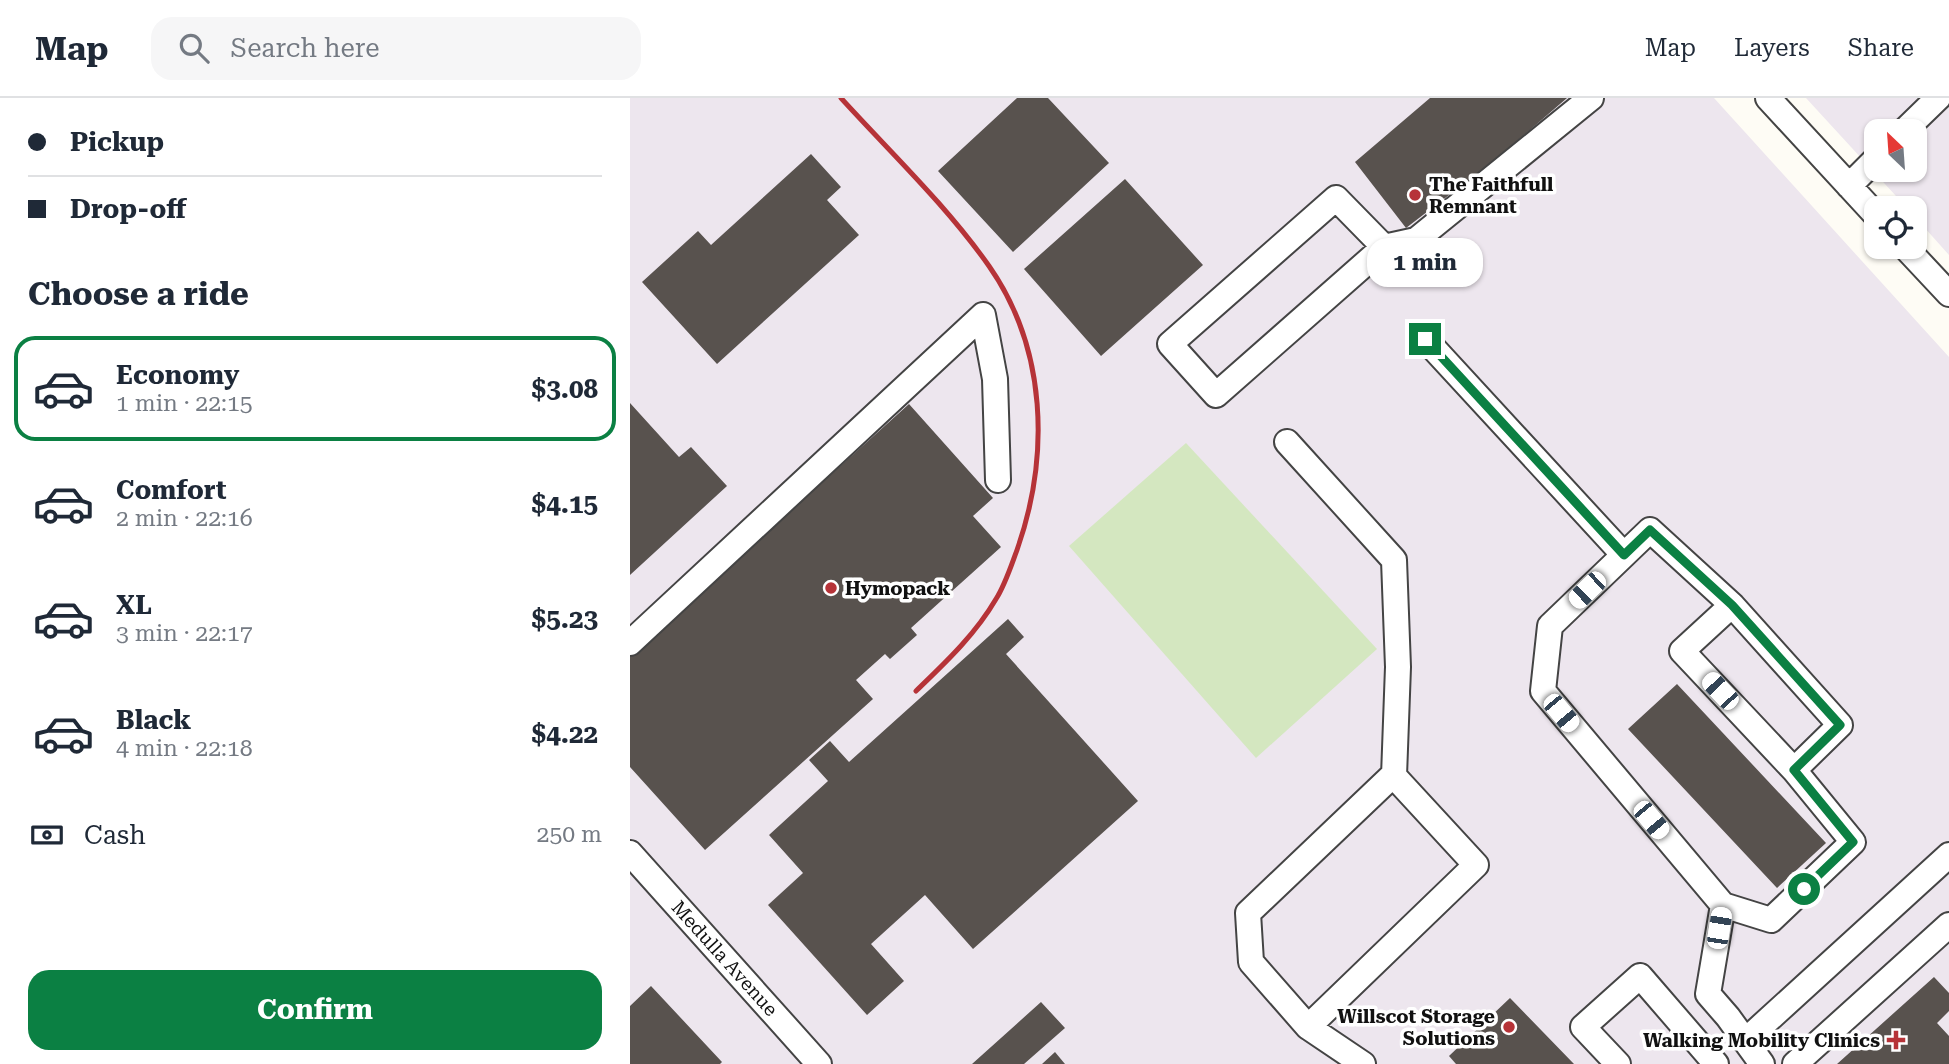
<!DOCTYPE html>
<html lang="en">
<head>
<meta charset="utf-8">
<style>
	:root { --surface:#fff; --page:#f6f6f7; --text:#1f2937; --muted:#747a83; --line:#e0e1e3; --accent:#0b8043 }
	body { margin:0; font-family:"Roboto Serif",serif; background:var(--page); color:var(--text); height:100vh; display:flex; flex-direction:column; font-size:26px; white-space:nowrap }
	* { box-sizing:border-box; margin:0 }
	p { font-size:23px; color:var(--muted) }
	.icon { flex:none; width:38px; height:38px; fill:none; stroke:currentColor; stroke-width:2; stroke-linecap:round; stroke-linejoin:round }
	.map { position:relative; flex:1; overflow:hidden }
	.drawer { display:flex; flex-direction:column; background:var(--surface); width:630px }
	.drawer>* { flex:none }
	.banner { display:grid; align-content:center; height:154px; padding:0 28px; background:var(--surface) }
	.needle { width:46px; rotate:335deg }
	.buttons { position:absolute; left:1234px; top:21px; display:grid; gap:14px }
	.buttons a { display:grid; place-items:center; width:63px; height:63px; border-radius:14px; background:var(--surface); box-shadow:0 2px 5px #0004; font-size:35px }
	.end { position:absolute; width:32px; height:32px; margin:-16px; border:9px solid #0b8043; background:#fff; box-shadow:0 0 0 4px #fff }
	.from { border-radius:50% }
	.bubble { position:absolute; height:49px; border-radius:21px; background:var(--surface); box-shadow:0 2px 5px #0004; font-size:23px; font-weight:700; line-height:49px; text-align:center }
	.car { position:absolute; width:21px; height:42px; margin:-21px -10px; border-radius:9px; box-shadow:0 0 5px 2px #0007; background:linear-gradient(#fff 24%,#345 0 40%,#fff 0 76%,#345 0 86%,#fff 0) }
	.banner b { display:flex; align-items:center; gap:24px; height:66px; font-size:26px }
	.banner b+b { border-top:2px solid var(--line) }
	.banner i { width:18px; height:18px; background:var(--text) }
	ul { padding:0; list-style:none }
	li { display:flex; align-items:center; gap:21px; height:105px; margin:0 14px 10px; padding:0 14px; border:4px solid transparent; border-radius:21px }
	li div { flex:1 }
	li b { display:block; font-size:26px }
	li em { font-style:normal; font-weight:700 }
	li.current { border-color:var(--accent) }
	li>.icon { width:63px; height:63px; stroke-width:1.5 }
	h2 { padding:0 28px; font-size:32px; line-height:84px }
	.pay { display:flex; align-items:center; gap:18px; height:77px; padding:0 28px; font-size:26px }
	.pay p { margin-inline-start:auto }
	.button { display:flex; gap:14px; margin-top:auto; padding:14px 28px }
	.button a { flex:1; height:80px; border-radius:21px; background:var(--accent); color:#fff; font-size:28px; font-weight:700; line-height:80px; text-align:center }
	header { display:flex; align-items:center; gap:42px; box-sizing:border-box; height:98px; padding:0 35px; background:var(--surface); border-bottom:2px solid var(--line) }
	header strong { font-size:33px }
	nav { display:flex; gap:38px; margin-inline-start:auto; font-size:24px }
	.search { width:490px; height:63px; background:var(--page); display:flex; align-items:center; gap:18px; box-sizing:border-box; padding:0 24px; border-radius:21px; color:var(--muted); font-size:26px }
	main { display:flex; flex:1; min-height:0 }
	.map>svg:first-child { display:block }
</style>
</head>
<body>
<header>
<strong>Map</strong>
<div class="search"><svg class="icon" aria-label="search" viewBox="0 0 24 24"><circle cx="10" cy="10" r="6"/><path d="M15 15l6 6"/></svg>Search here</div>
<nav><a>Map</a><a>Layers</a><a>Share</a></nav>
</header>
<main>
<section class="drawer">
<div class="banner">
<b><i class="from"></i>Pickup</b>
<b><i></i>Drop-off</b>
</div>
<h2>Choose a ride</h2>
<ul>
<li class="current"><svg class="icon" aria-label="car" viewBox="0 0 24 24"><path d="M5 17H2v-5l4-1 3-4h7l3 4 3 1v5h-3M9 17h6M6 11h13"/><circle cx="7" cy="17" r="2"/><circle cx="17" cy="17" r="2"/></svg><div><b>Economy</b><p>1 min · 22:15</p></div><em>$3.08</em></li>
<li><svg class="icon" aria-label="car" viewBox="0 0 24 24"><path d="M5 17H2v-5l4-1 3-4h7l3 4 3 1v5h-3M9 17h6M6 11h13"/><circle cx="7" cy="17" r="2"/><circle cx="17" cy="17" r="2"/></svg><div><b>Comfort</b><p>2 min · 22:16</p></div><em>$4.15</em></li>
<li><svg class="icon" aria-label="car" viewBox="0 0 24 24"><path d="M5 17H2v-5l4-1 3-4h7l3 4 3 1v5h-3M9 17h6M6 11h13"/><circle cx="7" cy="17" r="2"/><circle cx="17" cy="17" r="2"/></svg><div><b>XL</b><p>3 min · 22:17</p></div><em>$5.23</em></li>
<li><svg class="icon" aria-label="car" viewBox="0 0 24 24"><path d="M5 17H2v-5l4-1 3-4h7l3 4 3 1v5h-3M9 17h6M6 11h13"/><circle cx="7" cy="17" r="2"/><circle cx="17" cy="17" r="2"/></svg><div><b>Black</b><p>4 min · 22:18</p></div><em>$4.22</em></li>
</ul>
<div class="pay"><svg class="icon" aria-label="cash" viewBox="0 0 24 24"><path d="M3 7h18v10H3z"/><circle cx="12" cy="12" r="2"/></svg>Cash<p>250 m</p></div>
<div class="button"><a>Confirm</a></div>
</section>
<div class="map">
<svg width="1319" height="966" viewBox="0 0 1319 966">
	<rect width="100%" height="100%" fill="#fefcf5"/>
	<path fill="#ede6ee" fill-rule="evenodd" d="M0,0H1084L1319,259V966H0Z
		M1176,0H1319V157L1285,119L1284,110H1277ZM1246,33H1284V72H1246Z"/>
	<path fill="#d4e7c0" d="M556,345L747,551L626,660L439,448Z"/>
	<path fill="#58524e" d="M387,0H418L479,65L383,154L308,73Z
		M800,0H937L866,61L776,130L725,64Z
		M181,56L211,89L197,102L229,137L87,266L12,184L68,133L81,147Z
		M495,81L573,167L471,258L394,171Z
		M0,305L49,359L61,349L97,388L0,477Z
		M279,306L363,400L343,418L371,449L281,530L287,537L260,561L255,556L226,582L243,601L75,752L0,669V558Z
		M378,521L394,539L376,556L508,703L343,851L295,797L241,846L274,883L237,917L138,807L173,775L139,737L198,683L179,662L200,643L219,664Z
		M1047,586L1196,745L1147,790L998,631Z
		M1304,879L1319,895V913L1307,925L1319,938V966H1207Z
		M21,888L92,964L90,966H0V908Z
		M880,900L944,966H826L819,958Z
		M411,904L435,930L394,966H342Z
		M425,954L435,966H412Z"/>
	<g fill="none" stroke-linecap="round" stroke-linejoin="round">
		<defs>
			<path id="minor" d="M1138,0L1246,117
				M1274,33L1308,0
				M1219,88L1246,61
				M754,149L706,100L540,246L586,297L754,149L786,142L961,0
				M1275,149L1319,196
				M795,241L994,457
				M657,344L764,462L768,569L764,678
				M1102,507L1052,553L1164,672L1210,627L1102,507L1020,432L920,528L913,593L1093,807L1078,896L1098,919L1132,966
				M0,545L353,217L365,281L368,382
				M0,755L189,966
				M1093,807L1141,822L1223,744L1164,672
				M678,929L846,767L763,677L618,815L621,864L678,929L733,966
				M1115,943L1319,757
				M988,966L953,929L1010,878L1086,966
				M1165,966L1319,827"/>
		</defs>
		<use href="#minor" stroke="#444" stroke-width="28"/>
		<use href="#minor" stroke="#fff" stroke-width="24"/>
		<path stroke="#b63338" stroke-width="5" d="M211,0C261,55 316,107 359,168C417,251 420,358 387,452C381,468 375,487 366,501C345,537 315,565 286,593"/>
	</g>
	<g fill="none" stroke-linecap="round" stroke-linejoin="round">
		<path stroke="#0b8043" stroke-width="9" d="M795,241L994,457L1020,432L1102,507L1210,627L1164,672L1223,744L1174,791"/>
	</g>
	<g fill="#b63338" stroke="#fff" stroke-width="2.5">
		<circle cx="785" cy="97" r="7"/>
		<circle cx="201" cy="490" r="7"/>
		<circle cx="879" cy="929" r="7"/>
		<path d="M1262.5 931.5h7v7h7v7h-7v7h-7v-7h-7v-7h7z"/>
	</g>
	<g text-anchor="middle" stroke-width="7" stroke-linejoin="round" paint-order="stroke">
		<g font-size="19" font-weight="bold" fill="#111" stroke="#fff" text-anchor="start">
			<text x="799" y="93">The Faithfull<tspan x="799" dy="22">Remnant</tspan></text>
			<text x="215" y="497">Hymopack</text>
			<text x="865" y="925" text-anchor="end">Willscot Storage<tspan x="865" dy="22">Solutions</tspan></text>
			<text x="1250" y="949" text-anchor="end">Walking Mobility Clinics</text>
		</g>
		<g font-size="19" fill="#111" stroke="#fff">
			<text transform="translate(95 860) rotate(48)" y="7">Medulla Avenue</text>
		</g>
	</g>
</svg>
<div class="buttons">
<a><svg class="needle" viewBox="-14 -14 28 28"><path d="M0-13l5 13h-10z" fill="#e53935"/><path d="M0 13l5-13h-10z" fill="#747a83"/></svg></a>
<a><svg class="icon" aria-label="locate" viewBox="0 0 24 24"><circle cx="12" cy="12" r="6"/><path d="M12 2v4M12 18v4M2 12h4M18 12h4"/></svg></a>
</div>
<i class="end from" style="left:1174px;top:791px"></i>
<i class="end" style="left:795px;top:241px"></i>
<div class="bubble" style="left:737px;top:140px;width:116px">1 min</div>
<i class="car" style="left:957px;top:492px;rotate:226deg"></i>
<i class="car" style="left:1090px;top:593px;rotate:317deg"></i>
<i class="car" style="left:931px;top:615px;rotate:140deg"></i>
<i class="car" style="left:1021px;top:722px;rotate:140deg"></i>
<i class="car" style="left:1089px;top:830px;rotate:9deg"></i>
</div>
</main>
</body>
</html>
